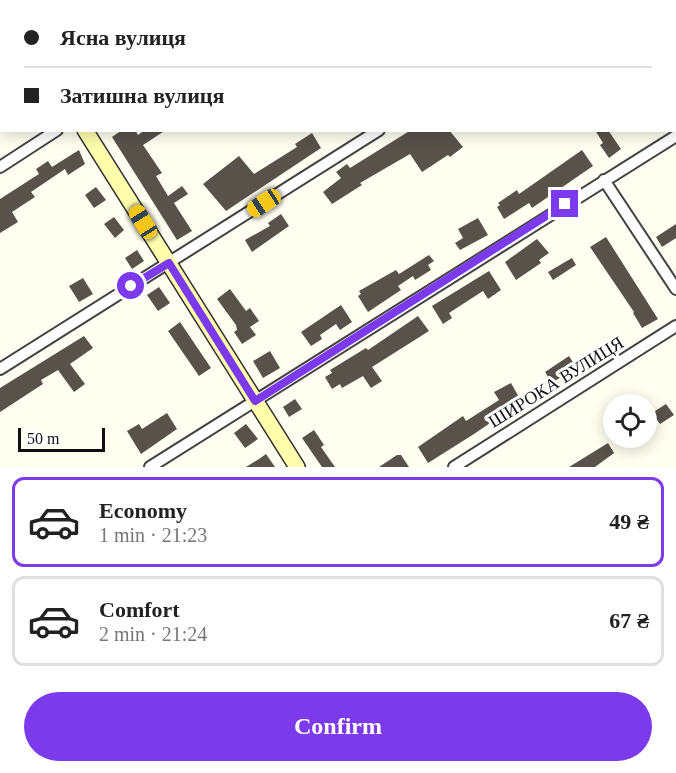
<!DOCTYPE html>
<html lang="en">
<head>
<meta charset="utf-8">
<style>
	:root { --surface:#fff; --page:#f2f2f2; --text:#222; --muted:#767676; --line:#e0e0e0; --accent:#7c3aed }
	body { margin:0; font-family:Georgia,serif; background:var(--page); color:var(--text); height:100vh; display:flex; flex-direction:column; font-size:22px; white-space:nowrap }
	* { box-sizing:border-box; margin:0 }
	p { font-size:20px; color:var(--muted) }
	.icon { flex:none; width:33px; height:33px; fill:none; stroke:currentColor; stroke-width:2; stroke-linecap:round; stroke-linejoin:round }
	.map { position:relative; height:467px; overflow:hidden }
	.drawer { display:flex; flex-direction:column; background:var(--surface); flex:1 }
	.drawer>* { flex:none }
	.banner { position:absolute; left:0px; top:0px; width:676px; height:132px; box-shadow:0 3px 15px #0003; display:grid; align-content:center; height:132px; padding:0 24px; background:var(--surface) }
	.controls { position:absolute; left:603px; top:394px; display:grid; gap:12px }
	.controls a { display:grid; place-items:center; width:54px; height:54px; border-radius:50%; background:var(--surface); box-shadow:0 3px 15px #0003; font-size:30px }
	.scale { position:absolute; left:18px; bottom:15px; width:87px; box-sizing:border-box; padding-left:6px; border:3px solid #0f0f0f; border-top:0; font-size:16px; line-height:21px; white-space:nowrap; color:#0f0f0f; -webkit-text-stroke:4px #fff; paint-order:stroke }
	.end { position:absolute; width:27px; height:27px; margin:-14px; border:8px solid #7c3aed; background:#fff; box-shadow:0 0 0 3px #fff }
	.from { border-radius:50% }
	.car { position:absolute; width:18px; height:36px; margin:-18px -9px; border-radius:8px; box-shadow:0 0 4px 2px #0007; background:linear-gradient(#f5c518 24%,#345 0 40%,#f5c518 0 76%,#345 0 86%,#f5c518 0) }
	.banner b { display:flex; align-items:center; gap:21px; height:57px; font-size:22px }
	.banner b+b { border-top:2px solid var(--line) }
	.banner i { width:15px; height:15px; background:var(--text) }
	ul { padding:10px 0 0; list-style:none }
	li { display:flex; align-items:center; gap:18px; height:90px; margin:0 12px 9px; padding:0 12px; border:3px solid var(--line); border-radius:12px }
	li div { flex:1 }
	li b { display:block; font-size:22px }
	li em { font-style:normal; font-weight:600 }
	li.on { border-color:var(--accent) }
	li>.icon { width:54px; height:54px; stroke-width:1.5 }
	.primary-button { display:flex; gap:12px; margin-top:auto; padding:12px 24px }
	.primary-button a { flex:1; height:69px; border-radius:36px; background:var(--accent); color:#fff; font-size:24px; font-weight:600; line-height:69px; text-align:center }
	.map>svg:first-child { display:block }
</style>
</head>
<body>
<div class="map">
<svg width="676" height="467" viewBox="0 0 676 467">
	<rect width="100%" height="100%" fill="#fffef1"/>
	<path fill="#58524b" d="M122,130H135L138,135L145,130H166L143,145L162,173L156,176L168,196L182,186L188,194L174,203L192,231L177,240L112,137Z
		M411,130H449L463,147L450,157L448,155L422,172L410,154L360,183L362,185L332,204L323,192L341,178L336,172L347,164L350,168Z
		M595,130H608L621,149L609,158L600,145L603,143Z
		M312,133L321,148L226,211L203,184L239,156L254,174L297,147L295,144Z
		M79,150L85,164L68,175L65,169L31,192L35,197L12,212L18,222L0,233V199L39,174L36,169L48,161L52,167Z
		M582,150L593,166L532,208L529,203L504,219L497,207L500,205L498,203L517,190L519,194Z
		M96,187L106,200L94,208L85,195Z
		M281,214L289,226L252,252L245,240L270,226L268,223Z
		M114,217L124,230L115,238L104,224Z
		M478,218L488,235L460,250L455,243L463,238L458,229Z
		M676,224V238L662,247L656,237Z
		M606,237L658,319L642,328L633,313L634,312L590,247Z
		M537,239L549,253L539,260L541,263L516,280L505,262Z
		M137,250L144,261L132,269L125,258Z
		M429,255L434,261L428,265L431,270L415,280L413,276L398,286L401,290L368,312L358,296L361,294L359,291L396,270L399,274Z
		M572,258L576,265L553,280L548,272Z
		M489,271L501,290L488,299L483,291L449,313L452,318L443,324L432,306Z
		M83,278L93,294L79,302L69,286Z
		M159,287L170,303L158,311L147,295Z
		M230,289L246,311L250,308L259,321L250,327L256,335L242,344L234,332L237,330L236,325L217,299Z
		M341,305L352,322L340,330L336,324L320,335L322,339L311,346L301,332Z
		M418,316L429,331L372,367L382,381L371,388L363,376L342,388L340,384L332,389L325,377L332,373L330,370L366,348L368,350Z
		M180,322L211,368L199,376L168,331Z
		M84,336L93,348L70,364L85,384L74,392L58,370L41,380L43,384L0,412V388Z
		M270,351L280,368L263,378L253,361Z
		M569,356L576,367L552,383L545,372Z
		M511,383L520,399L499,411L502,415L474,434L428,463L418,447L463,416L466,421L499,400L494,392Z
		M295,399L302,409L289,417L283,407Z
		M666,404L674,415L660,424L652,413Z
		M167,413L177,429L141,454L127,431L139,424L142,429Z
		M246,424L258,439L245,448L234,433Z
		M314,430L324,445L321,447L335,467H322L302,438Z
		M608,443L614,453L595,467H569Z
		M266,454L275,467H246L259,459Z
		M397,455H401L409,467H379Z"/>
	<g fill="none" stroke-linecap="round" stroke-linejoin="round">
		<defs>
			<path id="street" d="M92,0L94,2
				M620,0L621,2
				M261,2L263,0
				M572,2L574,0
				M675,87L676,89
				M0,167L57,130
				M604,180L676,289
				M0,369L379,130
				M150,467L676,136
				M454,467L676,326"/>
			<path id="secondary" d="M0,21L2,23
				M85,130L297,467"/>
		</defs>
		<use href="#street" stroke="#424242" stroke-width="14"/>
		<use href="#secondary" stroke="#313131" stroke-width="18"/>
		<use href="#street" stroke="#fff" stroke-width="10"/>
		<use href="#secondary" stroke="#fefead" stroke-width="15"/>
	</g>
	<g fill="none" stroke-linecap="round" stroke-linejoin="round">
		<path stroke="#7c3aed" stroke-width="8" d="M131,286L169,263L255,401L565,204"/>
	</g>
	<g text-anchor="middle" stroke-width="6" stroke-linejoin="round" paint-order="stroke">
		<g font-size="18" fill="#0f0f0f" stroke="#fff">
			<text transform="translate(556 382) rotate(-32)" y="6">ШИРОКА ВУЛИЦЯ</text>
		</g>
	</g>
</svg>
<div class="controls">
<a><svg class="icon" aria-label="locate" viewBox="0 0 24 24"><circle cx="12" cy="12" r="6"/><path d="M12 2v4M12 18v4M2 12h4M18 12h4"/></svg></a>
</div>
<div class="scale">50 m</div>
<i class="end from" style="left:131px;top:286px"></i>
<i class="end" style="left:565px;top:204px"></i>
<i class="car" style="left:264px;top:203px;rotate:237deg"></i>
<i class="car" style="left:143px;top:222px;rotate:328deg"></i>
<div class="banner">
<b><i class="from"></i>Ясна вулиця</b>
<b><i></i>Затишна вулиця</b>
</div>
</div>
<section class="drawer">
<ul>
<li class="on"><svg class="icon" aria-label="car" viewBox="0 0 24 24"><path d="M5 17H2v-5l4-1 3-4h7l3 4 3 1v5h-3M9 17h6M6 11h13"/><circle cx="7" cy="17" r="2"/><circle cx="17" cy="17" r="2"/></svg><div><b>Economy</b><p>1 min · 21:23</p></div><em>49 ₴</em></li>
<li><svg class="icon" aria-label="car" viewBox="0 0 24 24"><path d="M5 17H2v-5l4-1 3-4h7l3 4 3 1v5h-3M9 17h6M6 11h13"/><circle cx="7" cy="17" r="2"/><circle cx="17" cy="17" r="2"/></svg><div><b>Comfort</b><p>2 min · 21:24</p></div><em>67 ₴</em></li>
</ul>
<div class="primary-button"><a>Confirm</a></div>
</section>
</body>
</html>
